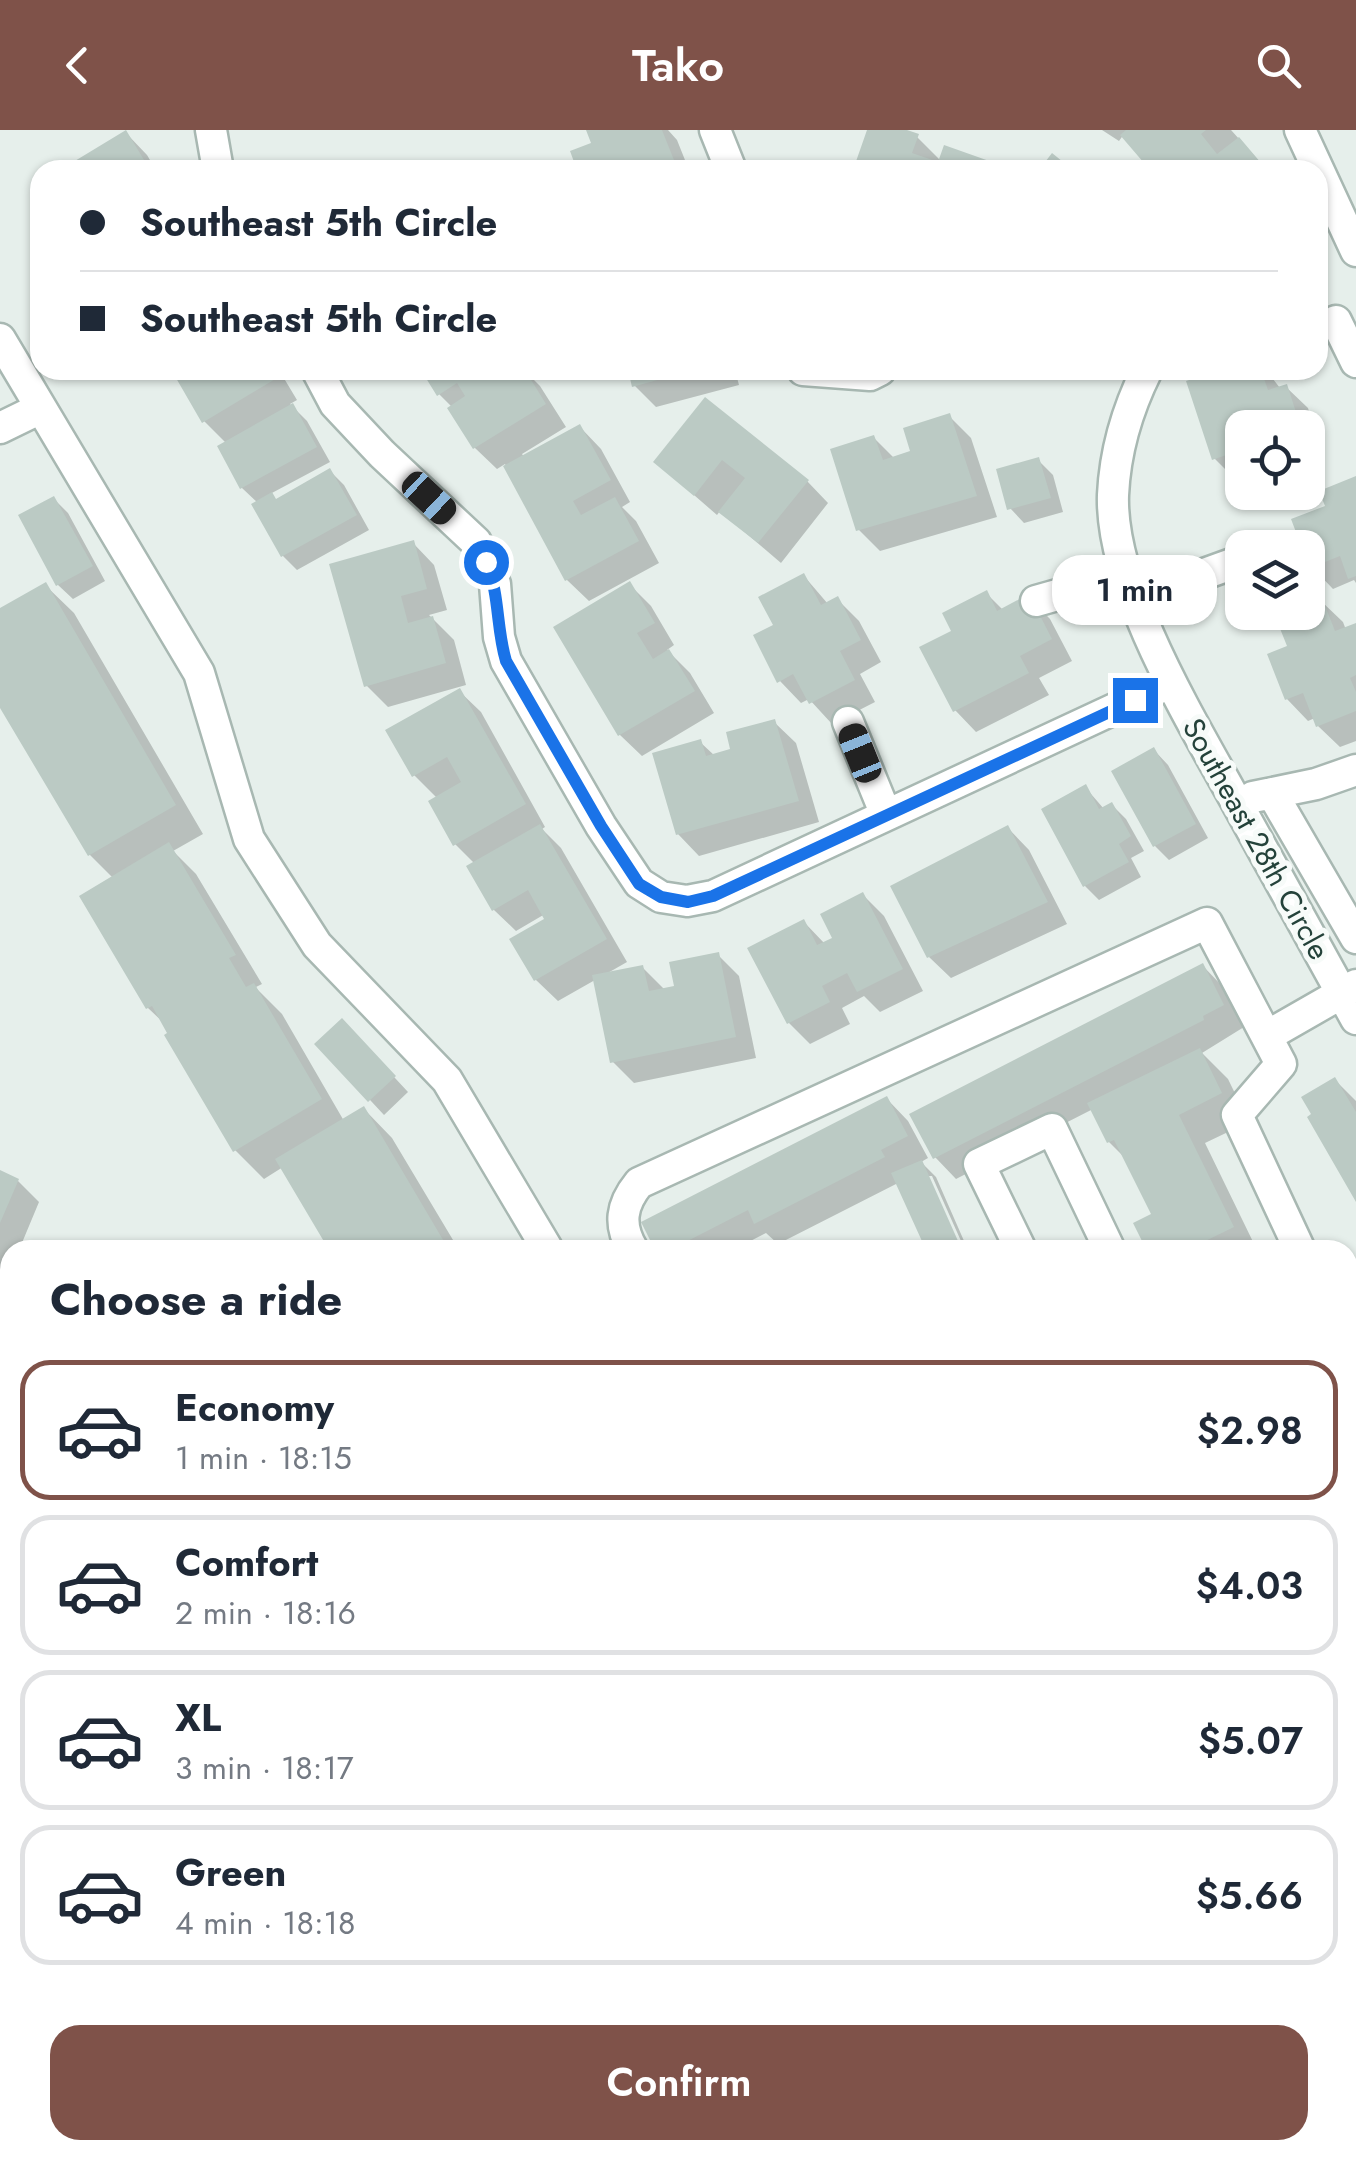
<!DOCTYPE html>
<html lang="en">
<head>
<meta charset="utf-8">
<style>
	:root { --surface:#fff; --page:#f2f2f3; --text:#1f2937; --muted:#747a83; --line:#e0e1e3; --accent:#7f5249 }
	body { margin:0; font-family:Jost,sans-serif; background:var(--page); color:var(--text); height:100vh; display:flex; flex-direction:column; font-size:38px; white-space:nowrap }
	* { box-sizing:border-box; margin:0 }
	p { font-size:32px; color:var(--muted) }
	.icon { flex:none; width:55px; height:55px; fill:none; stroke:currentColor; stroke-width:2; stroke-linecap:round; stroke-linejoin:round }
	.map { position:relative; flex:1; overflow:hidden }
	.panel { position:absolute; left:0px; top:1110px; width:1358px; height:920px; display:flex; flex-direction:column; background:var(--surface); border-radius:30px 30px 0 0; box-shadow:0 2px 8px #0004 }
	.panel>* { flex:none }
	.guide { position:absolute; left:30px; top:30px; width:1298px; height:220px; border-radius:30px; box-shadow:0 2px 8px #0004; display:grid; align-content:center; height:220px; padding:0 50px; background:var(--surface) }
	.controls { position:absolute; left:1225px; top:280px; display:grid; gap:20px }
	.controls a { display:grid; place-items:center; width:100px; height:100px; border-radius:20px; background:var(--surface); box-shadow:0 2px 8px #0004; font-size:50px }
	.end { position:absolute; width:45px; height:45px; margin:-22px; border:12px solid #1a73e8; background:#fff; box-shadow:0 0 0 5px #fff }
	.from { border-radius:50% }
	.bubble { position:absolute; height:70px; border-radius:30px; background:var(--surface); box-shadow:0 2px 8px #0004; font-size:32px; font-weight:600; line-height:70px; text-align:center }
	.car { position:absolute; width:30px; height:60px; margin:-30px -15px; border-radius:12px; box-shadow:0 0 8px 2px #0007; background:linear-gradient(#222 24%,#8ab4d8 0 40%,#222 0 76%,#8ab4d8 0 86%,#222 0) }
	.guide b { display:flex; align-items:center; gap:35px; height:95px; font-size:38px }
	.guide b+b { border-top:2px solid var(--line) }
	.guide i { width:25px; height:25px; background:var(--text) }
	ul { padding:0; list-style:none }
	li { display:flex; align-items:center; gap:30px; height:140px; margin:0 20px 15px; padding:0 30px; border:5px solid var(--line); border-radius:30px }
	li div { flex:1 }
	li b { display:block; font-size:38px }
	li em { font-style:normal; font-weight:600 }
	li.current { border-color:var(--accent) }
	li>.icon { width:90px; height:90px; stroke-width:1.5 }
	h2 { padding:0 50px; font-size:45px; line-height:120px }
	.button { display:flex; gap:20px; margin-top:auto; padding:20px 50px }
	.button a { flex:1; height:115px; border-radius:30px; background:var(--accent); color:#fff; font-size:40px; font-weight:600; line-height:115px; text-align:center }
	header { display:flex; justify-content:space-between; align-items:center; height:130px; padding:0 50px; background:var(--accent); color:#fff; font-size:45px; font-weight:600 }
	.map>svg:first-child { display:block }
</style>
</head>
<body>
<header><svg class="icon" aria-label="back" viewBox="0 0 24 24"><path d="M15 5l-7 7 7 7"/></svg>Tako<svg class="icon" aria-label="search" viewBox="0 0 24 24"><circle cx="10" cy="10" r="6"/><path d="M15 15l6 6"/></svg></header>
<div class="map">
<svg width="1356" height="2030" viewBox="0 0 1356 2030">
	<rect width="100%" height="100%" fill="#e6efeb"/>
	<path fill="#0003" d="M588,0H668L677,10L689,40H580L594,15Z
		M870,0H899L917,7L941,31L991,35L996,40H856Z
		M1102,0H1231L1267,40H1153L1124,4L1119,11Z
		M126,3L147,25L156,40H65Z
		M374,33L380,40H363Z
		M176,240H279L297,270L290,274L307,291L330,332L270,364L277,371L330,341L344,355L369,400L297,440L283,426L258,373L242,358L226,313L204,291L183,247Z
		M424,240H524L540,256L566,297L522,324L524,327L580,297L601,319L630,372L622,377L636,391L659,433L589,471L567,450L505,334L497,339L475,318L452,277L439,264Z
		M630,240H735L739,255L656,277L634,255Z
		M1229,240H1266L1280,258L1286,257L1308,278L1322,323L1308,327V298H1242V349L1236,350L1214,328Z
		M706,270L807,351L828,373L781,433L720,381L717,385L656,332Z
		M949,286L971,308L997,387L880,421L859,400L874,308L895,329L913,322Z
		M1038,330L1053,345L1063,382L1024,393L1010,378Z
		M1308,341L1314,362L1266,378L1251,362H1308Z
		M1356,349V453L1354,450L1333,459L1312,437L1308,418L1328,377Z
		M54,369L68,383L105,451L73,469L58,455L21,386Z
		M413,413L434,435L447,480L429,485L454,510L466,555L388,577L366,555Z
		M804,446L828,474L837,469L859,491L881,532L860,544L875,572L832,594L809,569L801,573L780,551L776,496Z
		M45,455L74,483L203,704L173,721L196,744L262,854L256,857L258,860L282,884L344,991L364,979L392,1008L459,1120H332L283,1037L264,1049L235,1020L166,895L148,878L113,748L90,725L0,573V481Z
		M630,455L651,476L674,515L667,520L690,543L714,583L642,626L620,605L557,498Z
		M986,463L1003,480L1029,467L1050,489L1072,531L1039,548L1049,565L976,602L955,580L954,502Z
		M1321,471L1343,492L1346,500L1356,496V611L1340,617L1318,596L1315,588L1308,591L1287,569L1290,517L1308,482V476Z
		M459,561L481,582L545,697L542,699L561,718L627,832L606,844L642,837L665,860L677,858L718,825L739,846L756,928L634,953L612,931L595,850L558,871L536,850L513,810L548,789L545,784L516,801L494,780L475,734L455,714L437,668L414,645Z
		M774,592L796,613L819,692L699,726L678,704L700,612L715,626L733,621Z
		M1154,620L1168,635L1208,708L1169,730L1155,716Z
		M1085,657L1104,679L1112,675L1126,689L1144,721L1131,728L1141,747L1099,770L1085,756Z
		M1008,698L1029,720L1067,794L951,848L929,827Z
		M863,765L884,786L923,861L880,882L864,866L842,878L850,894L810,914L789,893L804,792L825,814L835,809Z
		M1203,836L1224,858L1244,897L1202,923L1228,949L1249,992L1205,1013L1257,1120H1144L1155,1085L1127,1030L1109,1012L1093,979L956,1049L935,1027Z
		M356,906L408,962L384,985L318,914Z
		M1335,950L1356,971V1067Z
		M887,969L908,991L928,1028L921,1032L936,1047L968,1120H965L932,1046H927L960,1120H928L898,1053L778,1114L766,1103L733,1120H657Z
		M0,1043L18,1051L39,1072L19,1120H10L8,1145L0,1142Z
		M1356,1458V1613L1348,1605V1459Z
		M1348,1872L1356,1874V2015H1348Z
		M76,2020H152L153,2030H76Z
		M223,2020H304L305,2030H223Z
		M613,2020H765L774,2029L786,2028V2020H861L862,2030H614Z
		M937,2020H956L966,2030H937Z
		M975,2020H1065L1066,2030H984Z
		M1165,2020H1220L1167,2022Z"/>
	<path fill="#bbcac4" d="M126,0L150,40H60Z
		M586,0H662L678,40H577L570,21L591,13Z
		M867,0H907L919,4L912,23L938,32L944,15L992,32L990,40H853Z
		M1126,0H1206L1201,4L1217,24L1239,7L1267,40H1174L1169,33L1160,40H1150L1120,5Z
		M1052,23L1073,40H1039Z
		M190,240H273L277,248L202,293L176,248Z
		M421,240H525L546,274L473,319L447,278L465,266L457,253L437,266Z
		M628,240H690V241L632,257Z
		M1220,240H1261L1268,260L1287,254L1301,298H1242V355L1232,323L1212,330L1186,251Z
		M705,267L809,350L758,413L718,382L745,348L722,330L694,366L653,332Z
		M293,273L317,317L240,359L217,316Z
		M950,283L977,366L856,401L830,319L874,305L883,330L910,321L903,298Z
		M580,294L611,350L573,371L581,385L615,367L639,411L565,451L503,336Z
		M1039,327L1051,368L1007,380L996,339Z
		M330,338L357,385L281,427L251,374L272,362L276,369Z
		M1356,346V446L1348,449L1340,426L1310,438L1308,418H1302L1291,389L1325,376L1319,361Z
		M54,366L93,436L56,456L18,385Z
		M414,410L427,459L401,466L408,493L433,486L446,533L364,557L329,434Z
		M804,443L821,475L838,466L861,510L840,521L855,550L809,574L793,544L777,553L753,505L773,495L758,467Z
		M630,451L655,493L637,503L653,529L669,519L695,561L618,606L553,497Z
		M46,452L176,675L88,726L0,578V478Z
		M987,460L997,481L1029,464L1052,509L1020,526L1029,543L953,582L919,517L951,501L942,483Z
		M1322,468L1335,501L1356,493V545L1350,548L1356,562V581L1316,597L1303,563L1285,570L1267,524L1287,516L1275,486L1284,482H1308V473Z
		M460,558L526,674L453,716L428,671L461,652L447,627L412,647L385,600Z
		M775,589L799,671L676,705L652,623L701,609L706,626L730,619L726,602Z
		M1154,617L1196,694L1153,717L1111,641Z
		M1086,654L1099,679L1112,672L1131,706L1119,714L1129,732L1083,757L1041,679Z
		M540,694L607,809L534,851L509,809L544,789L528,760L492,781L466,736Z
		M1008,695L1048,772L927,828L890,756Z
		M169,712L236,825L229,828L246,857L254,853L322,969L233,1022L164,905L167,903L152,876L146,879L79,766Z
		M863,762L903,839L857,862L847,843L822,856L830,872L787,894L747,818L804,789L817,815L832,808L820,784Z
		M719,822L736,907L610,933L592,845L643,835L649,861L674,856L669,832Z
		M1203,833L1224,875L1203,886L1204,890L933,1029L909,984Z
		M342,888L396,946L368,972L314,914Z
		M1200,918L1222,963L1179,985L1234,1097L1187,1120H1139L1145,1117L1133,1093L1151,1084L1114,1010L1107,1013L1087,973Z
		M1335,947L1356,982V1072L1307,987L1311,984L1301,967Z
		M887,966L908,1006L881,1020L885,1027L754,1094L748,1080L670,1120H655L641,1092Z
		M364,976L449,1120H329L275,1029Z
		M922,1030L962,1120H926L891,1043Z
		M0,1040L19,1049L0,1093Z
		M1356,1455V1584L1348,1585V1456Z
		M1348,1869H1355L1356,1896V1986H1348Z
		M73,2020H126L127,2030H74Z
		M220,2020H279V2030H221Z
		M611,2020H668L669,2030H611Z
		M698,2020H751V2030H699Z
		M783,2020H836V2030H768V2027L784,2026Z
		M934,2020H952L953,2030H935Z
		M981,2020H1039L1040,2030H981Z"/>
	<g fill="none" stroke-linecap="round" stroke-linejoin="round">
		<defs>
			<path id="minor" d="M211,0L218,40
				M715,0L731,40
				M1300,0L1356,121
				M1336,191L1356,232
				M0,209L199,543L249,709L317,815L447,950L548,1120
				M317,240L335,274L382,324L476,412L495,454L499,507L506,531L601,696L639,753L661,767L687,771L713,766L1170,553
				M803,240L870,245L880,240
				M1147,240C1128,278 1115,322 1113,365C1110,459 1193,593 1238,675C1277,746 1317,817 1356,889
				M0,298L41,278
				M1135,469L1240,431
				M1036,471L1128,445
				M848,592L886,685
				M1272,663L1356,808
				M1253,667L1316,654L1356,640
				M1267,906L1356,855
				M633,1120C618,1095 621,1075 639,1053L1207,793L1281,934L1237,985L1300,1120
				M1021,1120L979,1034L1052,999L1109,1118
				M0,1327L10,1344
				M0,1557L10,1566
				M1348,1637H1356
				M1348,1814H1356
				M322,2030V2020
				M860,2030V2020"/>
			<path id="major" d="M1348,1209L1356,1205
				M1348,1300L1356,1296
				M0,1766L10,1762
				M0,1853L10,1849"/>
		</defs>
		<use href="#minor" stroke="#a8b8b2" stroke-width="35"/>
		<use href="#major" stroke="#c2cac8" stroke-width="35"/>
		<use href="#minor" stroke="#fff" stroke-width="30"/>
		<use href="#major" stroke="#6aa596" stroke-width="30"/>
	</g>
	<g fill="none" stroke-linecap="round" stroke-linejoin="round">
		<path stroke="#1a73e8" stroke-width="12" d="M486,432C500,464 496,498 506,531L601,696L639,754L661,767L688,772L713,766L1135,570"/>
	</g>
	<g text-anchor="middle" stroke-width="10" stroke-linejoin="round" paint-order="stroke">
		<g font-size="30" fill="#24423a" stroke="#f7fbf9">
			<text transform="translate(1256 709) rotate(61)" y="10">Southeast 28th Circle</text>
		</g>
	</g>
</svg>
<div class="controls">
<a><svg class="icon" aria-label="locate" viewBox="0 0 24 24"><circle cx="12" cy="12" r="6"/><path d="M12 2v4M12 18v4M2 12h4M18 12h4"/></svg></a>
<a><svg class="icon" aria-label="layers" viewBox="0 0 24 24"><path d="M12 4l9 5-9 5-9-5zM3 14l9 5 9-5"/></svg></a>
</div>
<i class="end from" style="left:486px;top:432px"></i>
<i class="end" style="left:1135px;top:570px"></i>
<div class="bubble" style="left:1052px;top:425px;width:165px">1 min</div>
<i class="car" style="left:429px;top:368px;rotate:133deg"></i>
<i class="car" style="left:860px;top:623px;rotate:338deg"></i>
<div class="guide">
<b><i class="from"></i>Southeast 5th Circle</b>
<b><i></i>Southeast 5th Circle</b>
</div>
<section class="panel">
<h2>Choose a ride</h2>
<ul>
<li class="current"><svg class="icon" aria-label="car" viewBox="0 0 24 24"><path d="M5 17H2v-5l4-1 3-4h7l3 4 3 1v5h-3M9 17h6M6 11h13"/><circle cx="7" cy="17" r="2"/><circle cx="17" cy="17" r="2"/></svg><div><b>Economy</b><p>1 min · 18:15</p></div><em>$2.98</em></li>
<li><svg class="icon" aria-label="car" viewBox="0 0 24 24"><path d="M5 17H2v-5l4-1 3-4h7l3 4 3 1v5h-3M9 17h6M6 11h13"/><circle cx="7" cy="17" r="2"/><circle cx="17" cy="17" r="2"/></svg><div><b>Comfort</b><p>2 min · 18:16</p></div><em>$4.03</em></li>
<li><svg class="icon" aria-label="car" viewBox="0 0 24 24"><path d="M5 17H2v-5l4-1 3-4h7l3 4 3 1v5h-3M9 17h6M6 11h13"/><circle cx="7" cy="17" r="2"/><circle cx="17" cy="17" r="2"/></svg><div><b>XL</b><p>3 min · 18:17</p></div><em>$5.07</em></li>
<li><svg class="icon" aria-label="car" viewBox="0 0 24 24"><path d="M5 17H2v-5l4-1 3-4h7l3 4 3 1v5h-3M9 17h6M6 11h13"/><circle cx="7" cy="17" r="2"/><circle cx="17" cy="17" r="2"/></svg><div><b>Green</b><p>4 min · 18:18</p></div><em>$5.66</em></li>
</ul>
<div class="button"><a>Confirm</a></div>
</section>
</div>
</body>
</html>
